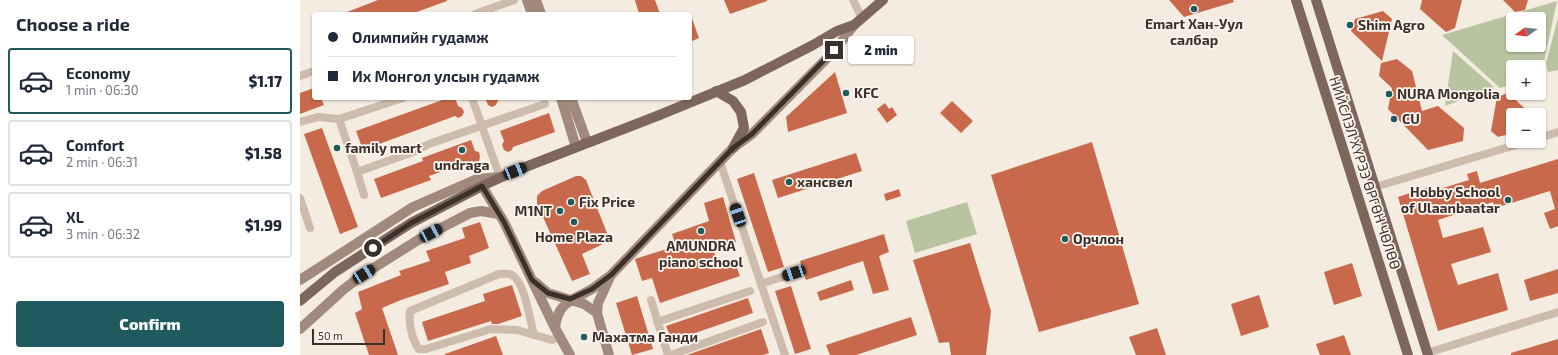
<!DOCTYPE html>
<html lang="en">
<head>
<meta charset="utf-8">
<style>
	:root { --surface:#fff; --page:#f2f2f3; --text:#1f2937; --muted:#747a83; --line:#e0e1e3; --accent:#1f5a5e }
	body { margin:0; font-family:"Exo 2",sans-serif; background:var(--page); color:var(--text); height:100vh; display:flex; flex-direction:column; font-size:15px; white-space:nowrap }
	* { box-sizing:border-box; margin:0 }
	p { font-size:13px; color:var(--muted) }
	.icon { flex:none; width:22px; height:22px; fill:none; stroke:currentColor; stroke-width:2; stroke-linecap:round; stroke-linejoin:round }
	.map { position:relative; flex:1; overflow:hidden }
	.side { display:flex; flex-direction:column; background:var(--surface); width:300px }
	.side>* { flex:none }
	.banner { position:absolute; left:12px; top:12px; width:380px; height:88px; border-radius:4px; box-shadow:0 1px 3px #0004; display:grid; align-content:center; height:88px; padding:0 16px; background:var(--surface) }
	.needle { width:26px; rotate:255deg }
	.fabs { position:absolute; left:1206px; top:12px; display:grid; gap:8px }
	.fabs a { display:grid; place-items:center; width:40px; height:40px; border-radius:4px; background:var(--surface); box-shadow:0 1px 3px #0004; font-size:20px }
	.scale { position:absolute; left:12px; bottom:10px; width:73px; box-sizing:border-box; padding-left:4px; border:2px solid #3b302b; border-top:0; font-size:11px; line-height:14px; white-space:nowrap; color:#3b302b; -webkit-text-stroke:3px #fbf5ee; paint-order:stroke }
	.end { position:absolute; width:18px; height:18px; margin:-9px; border:5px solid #3b302b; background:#fff; box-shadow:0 0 0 2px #fff }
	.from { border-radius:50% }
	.bubble { position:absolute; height:28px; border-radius:4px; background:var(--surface); box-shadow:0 1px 3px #0004; font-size:13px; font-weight:800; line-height:28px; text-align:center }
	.car { position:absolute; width:12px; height:24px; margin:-12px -6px; border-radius:5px; box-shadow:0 0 3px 1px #0007; background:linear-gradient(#222 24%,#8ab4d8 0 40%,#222 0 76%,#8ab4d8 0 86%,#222 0) }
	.banner b { display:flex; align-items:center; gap:14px; height:38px; font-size:15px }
	.banner b+b { border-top:1px solid var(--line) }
	.banner i { width:10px; height:10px; background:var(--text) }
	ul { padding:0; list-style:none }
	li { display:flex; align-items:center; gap:12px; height:66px; margin:0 8px 6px; padding:0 8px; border:2px solid var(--line); border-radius:4px }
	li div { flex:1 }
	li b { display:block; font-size:15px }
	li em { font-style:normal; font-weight:800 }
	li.on { border-color:var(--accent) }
	li>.icon { width:36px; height:36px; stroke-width:1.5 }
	h2 { padding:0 16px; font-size:18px; line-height:48px }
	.action { display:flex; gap:8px; margin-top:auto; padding:8px 16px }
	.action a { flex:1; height:46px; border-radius:4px; background:var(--accent); color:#fff; font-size:16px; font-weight:800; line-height:46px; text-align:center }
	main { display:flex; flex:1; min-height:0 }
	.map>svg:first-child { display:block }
</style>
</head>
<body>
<main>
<section class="side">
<h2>Choose a ride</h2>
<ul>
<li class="on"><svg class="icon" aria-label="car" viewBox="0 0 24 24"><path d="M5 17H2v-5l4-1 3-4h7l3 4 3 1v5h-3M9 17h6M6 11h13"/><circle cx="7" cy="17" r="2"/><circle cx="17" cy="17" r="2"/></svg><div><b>Economy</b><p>1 min · 06:30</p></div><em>$1.17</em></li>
<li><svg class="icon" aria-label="car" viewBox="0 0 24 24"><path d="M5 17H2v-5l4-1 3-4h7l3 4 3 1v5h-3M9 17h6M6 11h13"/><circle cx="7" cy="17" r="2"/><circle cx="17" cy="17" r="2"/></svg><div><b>Comfort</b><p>2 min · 06:31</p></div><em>$1.58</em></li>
<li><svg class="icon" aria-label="car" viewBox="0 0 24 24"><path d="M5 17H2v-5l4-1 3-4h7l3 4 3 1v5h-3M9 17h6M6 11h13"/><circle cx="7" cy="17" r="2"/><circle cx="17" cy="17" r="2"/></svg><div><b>XL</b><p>3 min · 06:32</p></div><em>$1.99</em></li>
</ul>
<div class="action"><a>Confirm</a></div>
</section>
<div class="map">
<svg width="1258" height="355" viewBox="0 0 1258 355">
	<rect width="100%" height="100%" fill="#f4ebe1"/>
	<path fill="#b8c4a0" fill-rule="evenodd" d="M1257,1L1241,76L1239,77V67H1213V84L1200,88L1142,35ZM1213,19H1239V45H1213Z
		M1258,18V70L1248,72L1246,63Z
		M1153,51L1194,87L1145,106Z
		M667,202L677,234L615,253L606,221Z"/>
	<path fill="#c8694b" d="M78,0H147V1L111,14H42Z
		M335,0H355L360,14H339Z
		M424,0H467V1L430,14Z
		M869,0H933L934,2L884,17Z
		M1122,0H1162L1155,28L1146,32L1120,9Z
		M1203,0H1228L1225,10L1215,12Z
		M1083,11L1092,19L1082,61L1051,31L1055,19Z
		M390,16H391L399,38L390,42Z
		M1097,59L1112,71L1122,111L1138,106L1164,128L1163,141L1128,150L1088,109L1092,88L1079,76L1081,63Z
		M535,72L547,113L488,132L486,117Z
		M14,88V98H21L24,105L0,114V93Z
		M1208,93L1232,115H1213V133L1198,137L1191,131L1197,97Z
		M148,98H155L158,106L162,108L164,112L162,116L158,118L155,116L63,150L56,131Z
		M185,98H199L196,105L192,107L188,105Z
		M652,101L673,121L661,133L640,113Z
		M585,103L589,109L592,107L597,115L587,123L577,109Z
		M249,113L255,132L213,147L212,150L208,152L204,150L202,145L204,141L200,131Z
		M22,128L58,227L40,234L4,134Z
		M171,140L175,151L179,152L180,157L179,161L174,162L172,161L129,176L131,180L81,198L74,179L123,161L122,158Z
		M792,142L839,304L739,332L691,175Z
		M556,153L562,171L478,198L472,180Z
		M1258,159V226L1250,229L1244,213L1255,209L1250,191L1195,208L1193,202L1138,220L1143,238L1183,227L1191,252L1151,264L1158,285L1198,273L1208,310L1138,331L1098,197L1128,187L1130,192L1169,180L1167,174L1177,171L1180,183Z
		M454,173L484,267L468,272L437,179Z
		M276,176H281L286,180L307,233L304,241L301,245L282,254L290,274L272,281L237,204V196L242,191Z
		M599,189L601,196L586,201L584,194Z
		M423,197L436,242L413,249L419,265L434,260L440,276L360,303L352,278L342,281L335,259L376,246L372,234L409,221L404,203Z
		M180,222L189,248L169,256L171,263L145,272L149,284L101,300L82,308L98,355H69L55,313L62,309L58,292L101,275L99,271L130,261L126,251L165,238L162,228Z
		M584,234L589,252L579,256L589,290L573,294L563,261L506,280L500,261Z
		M670,243L691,311L686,355H651L649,342L639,343L613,260Z
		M1052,263L1062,296L1034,305L1024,272Z
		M1258,269V293L1230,301L1224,280Z
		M551,280L554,290L520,301L517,292Z
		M212,285L222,316L198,324H192L191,321L128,341L122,322L185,301L183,294Z
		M491,286L511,349L495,354L475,291Z
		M959,295L969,327L941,336L931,304Z
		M337,296L353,349L332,355L316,303Z
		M448,298L453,313L372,341L366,326Z
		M611,317L617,335L556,355H530L526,345Z
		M857,328L866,355H836L829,337Z
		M461,329L469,353L463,355H387Z
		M1044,335L1051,355H1020L1016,344Z
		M196,336L203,355H145V354Z
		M1258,339V355H1211V353Z"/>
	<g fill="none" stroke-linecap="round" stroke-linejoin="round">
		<path stroke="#cdbbac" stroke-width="8" d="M553,0L562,18
			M175,14L214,0
			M0,76L14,71
			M172,98L200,177
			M39,119L57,172L64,195
			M0,122L18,117L39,119L103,98
			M1239,138L1258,132
			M420,162L461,284L494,273
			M57,172L113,152L129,144L245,104
			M1075,187L1229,141
			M0,198L10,228
			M461,284L485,355
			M351,300L368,355
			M357,322L450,291
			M234,335C230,321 225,282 212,275C209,273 203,274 199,274L110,311C108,322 112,340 119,349H126L191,329L217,330L252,340L260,337
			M1127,353L1258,312
			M371,355L463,322"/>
		<path stroke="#a18a7d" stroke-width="10" d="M227,0L232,14
			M236,0L241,14
			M261,98L276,147
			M271,98L287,142
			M182,186L204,222L255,328L270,355
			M0,280L113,207L177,179L200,177
			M235,282L248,293L284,304L297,313
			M255,328C258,301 272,301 292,289C298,285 304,280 310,276
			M0,329L44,289L64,274L118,240L170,213L181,211L199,214
			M309,355L297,313L298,303L311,275L433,148L452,134L535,50L554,25"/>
		<path stroke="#7d675c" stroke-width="10" d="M996,0L1108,355
			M1016,0L1128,355
			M416,91L433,101L441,112L444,128L433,148
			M0,301L35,272L111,223L182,186L215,171L357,116L445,80L513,45L537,31L554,25L583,0"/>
	</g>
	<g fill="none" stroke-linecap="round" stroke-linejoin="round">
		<path stroke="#3b302b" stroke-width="5" d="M73,248L111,223L182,186L204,222L232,280L248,293L270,299L292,289L311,275L433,148L452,134L534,50"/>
	</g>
	<g fill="#1f5a5e" stroke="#fbf5ee" stroke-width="1.5">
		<circle cx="894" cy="9" r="4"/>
		<circle cx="1050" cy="25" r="4"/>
		<circle cx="546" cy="93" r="4"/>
		<circle cx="1089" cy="94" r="4"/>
		<circle cx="1094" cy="119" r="4"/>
		<circle cx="37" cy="148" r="4"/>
		<circle cx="162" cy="150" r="4"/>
		<circle cx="489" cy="182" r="4"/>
		<circle cx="1208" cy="200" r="4"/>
		<circle cx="271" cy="202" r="4"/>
		<circle cx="260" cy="211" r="4"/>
		<circle cx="274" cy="222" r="4"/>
		<circle cx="401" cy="231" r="4"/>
		<circle cx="765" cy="239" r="4"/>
		<circle cx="284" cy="337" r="4"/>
	</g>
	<g text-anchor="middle" stroke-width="3.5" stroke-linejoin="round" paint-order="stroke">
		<g font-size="14" font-weight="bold" fill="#3b302b" stroke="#fbf5ee" text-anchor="start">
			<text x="894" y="29" text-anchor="middle">Emart Хан-Уул<tspan x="894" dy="16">салбар</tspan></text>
			<text x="1058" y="30">Shim Agro</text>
			<text x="554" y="98">KFC</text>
			<text x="1097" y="99">NURA Mongolia</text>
			<text x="1102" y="124">CU</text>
			<text x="45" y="153">family mart</text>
			<text x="162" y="170" text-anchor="middle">undraga</text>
			<text x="497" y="187">хансвел</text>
			<text x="1200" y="197" text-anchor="end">Hobby School<tspan x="1200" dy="16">of Ulaanbaatar</tspan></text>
			<text x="279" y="207">Fix Price</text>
			<text x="252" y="216" text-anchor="end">M1NT</text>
			<text x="274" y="242" text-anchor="middle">Home Plaza</text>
			<text x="773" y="244">Орчлон</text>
			<text x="401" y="251" text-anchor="middle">AMUNDRA<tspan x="401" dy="16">piano school</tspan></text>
			<text x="292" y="342">Махатма Ганди</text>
		</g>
		<g font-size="14" fill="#3b302b" stroke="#fbf5ee">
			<text transform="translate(1065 173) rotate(72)" y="5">НИЙСЛЭЛ ХҮРЭЭ ӨРГӨН ЧӨЛӨӨ</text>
		</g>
	</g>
</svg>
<div class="fabs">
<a><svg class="needle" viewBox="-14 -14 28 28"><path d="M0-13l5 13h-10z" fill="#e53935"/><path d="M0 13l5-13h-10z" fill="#747a83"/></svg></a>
<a>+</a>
<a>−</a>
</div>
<div class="scale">50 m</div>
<i class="end from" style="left:73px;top:248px"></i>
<i class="end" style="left:534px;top:50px"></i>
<div class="bubble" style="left:548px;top:36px;width:66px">2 min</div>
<i class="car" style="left:215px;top:171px;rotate:68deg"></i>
<i class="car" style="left:438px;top:215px;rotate:341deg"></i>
<i class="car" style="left:131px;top:233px;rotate:62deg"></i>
<i class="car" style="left:494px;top:273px;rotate:252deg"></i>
<i class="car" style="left:64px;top:274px;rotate:58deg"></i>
<div class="banner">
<b><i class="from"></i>Олимпийн гудамж</b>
<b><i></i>Их Монгол улсын гудамж</b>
</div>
</div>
</main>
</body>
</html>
